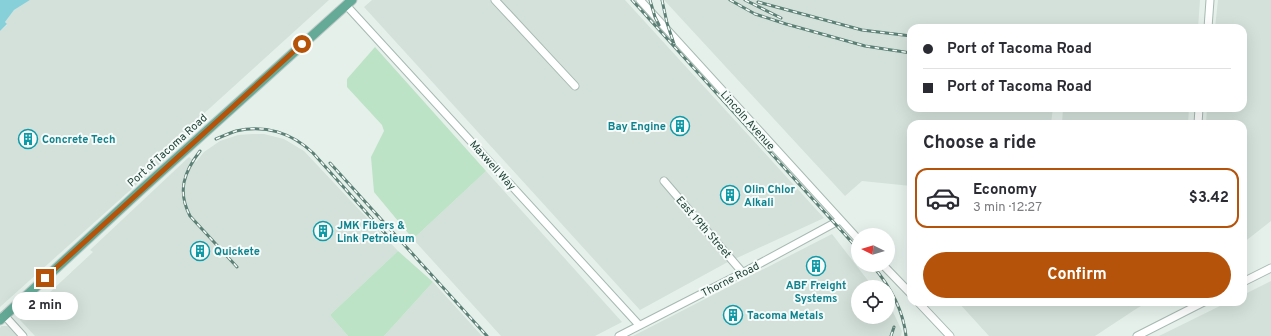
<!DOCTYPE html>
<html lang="en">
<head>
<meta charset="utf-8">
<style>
	:root { --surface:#fff; --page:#f2f2f3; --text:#2b2b33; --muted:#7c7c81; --line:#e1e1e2; --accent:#b45309 }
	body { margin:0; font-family:Overpass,sans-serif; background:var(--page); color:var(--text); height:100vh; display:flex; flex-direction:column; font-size:15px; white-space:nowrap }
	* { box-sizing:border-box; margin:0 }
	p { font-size:13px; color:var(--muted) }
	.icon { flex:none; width:22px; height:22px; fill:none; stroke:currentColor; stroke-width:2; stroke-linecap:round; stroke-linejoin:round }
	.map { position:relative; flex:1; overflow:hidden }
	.drawer { position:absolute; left:907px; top:120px; width:340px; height:186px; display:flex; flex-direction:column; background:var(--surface); border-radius:12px; box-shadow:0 4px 16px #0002 }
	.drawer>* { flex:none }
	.guide { position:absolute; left:907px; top:24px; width:340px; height:88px; border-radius:12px; box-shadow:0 4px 16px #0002; display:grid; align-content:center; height:88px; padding:0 16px; background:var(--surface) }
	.needle { width:26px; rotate:275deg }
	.controls { position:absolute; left:851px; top:228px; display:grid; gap:8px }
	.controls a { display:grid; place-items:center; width:44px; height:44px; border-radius:50%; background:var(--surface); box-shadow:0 4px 16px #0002; font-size:20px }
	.end { position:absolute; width:18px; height:18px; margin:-9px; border:5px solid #b45309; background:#fff; box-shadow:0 0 0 2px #fff }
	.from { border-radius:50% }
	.bubble { position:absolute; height:28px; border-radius:14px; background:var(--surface); box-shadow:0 4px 16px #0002; font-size:13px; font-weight:700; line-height:28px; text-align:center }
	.guide b { display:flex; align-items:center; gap:14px; height:38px; font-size:15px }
	.guide b+b { border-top:1px solid var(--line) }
	.guide i { width:10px; height:10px; background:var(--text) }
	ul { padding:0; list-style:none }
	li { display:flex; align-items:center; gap:12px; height:60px; margin:0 8px 6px; padding:0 8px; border:2px solid var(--line); border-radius:12px }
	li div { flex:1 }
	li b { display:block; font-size:15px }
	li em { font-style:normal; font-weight:700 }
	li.on { border-color:var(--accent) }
	li>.icon { width:36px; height:36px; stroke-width:1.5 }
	h2 { padding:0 16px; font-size:18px; line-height:48px }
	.primary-button { display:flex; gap:8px; margin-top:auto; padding:8px 16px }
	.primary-button a { flex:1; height:46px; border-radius:24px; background:var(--accent); color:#fff; font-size:16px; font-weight:700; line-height:46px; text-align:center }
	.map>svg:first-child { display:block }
</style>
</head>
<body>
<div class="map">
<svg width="1271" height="336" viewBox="0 0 1271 336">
	<rect width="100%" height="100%" fill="#e5f0eb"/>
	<path fill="#d3e1da" d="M30,0H329L189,127L194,133L0,307V31L7,25L5,22L14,10Z
		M372,0H625L824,218L726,263L640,310L364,7Z
		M664,0H1200L1198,28H911V108H1053L1051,124H911V186L862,181L845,196Z
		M1218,0H1271V221L1243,243V124H1206L1207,108H1243V28H1215Z
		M1063,108H1189L1188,124H1062Z
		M252,134H264L284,139L304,151L398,251L330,315L348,336H35L20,320L93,252L90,250L189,157L196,162L204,152L220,141L238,135Z
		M486,171L622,322L595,336H501L413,239Z
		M832,234L873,287H858V317H888V306L893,312L902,331L901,336H633Z
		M1271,281V336H1159L1228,302H1243V295Z
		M433,282L482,336H384Z
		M958,302H1148L1136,309L1095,336H989Z
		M1,326H10L19,336H0V328Z"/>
	<path fill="#bce3c5" d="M375,47L486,171L413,239L374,192L371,157L384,131L382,125L347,87V79Z
		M398,251L433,282L384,336H348L330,315Z"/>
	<path fill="#87d0da" d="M0,0H30L14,10L5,22L7,24L0,31Z"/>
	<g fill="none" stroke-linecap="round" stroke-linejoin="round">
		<defs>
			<path id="minor" d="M495,0L575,86
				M640,0L858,239
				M346,5L639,325
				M1208,28L1210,0
				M1198,124L1199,108
				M664,181L743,273
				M883,265L911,294
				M1243,282L1271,268
				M918,302L950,336
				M4,315L23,336
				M619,336L746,271L840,220
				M1137,336L1204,302"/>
			<path id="major" d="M0,320L141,190L352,0"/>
		</defs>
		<use href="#minor" stroke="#a6b9b2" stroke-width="9"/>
		<use href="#major" stroke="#c1cbc8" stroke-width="11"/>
		<use href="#minor" stroke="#fff" stroke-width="7"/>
		<use href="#major" stroke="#64aa97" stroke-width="9"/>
		<defs>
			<path id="rail" d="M632,0L858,249
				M650,0L655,17L659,25
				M662,0L667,23L674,44
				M730,0L755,14L786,24L865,46L911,53
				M745,0L781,18
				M758,2L862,30L911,36
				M216,139C223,136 230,133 236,131C265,124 292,133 313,153L391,240
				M200,151C184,172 177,191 190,216L237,267
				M330,163L487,336
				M872,265C890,286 903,309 906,336
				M891,336L894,327"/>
		</defs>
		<use href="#rail" stroke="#5c8075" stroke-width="3"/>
		<use href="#rail" stroke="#f6fbf9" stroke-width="1.5" stroke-dasharray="4.5" stroke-linecap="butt"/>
	</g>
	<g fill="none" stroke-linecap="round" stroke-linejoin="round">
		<path stroke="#b45309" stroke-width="5" d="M45,278L302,44"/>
	</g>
	<defs>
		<symbol id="building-ring" viewBox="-11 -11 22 22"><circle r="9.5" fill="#f6fbf9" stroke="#0f9aa8" stroke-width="1.5"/><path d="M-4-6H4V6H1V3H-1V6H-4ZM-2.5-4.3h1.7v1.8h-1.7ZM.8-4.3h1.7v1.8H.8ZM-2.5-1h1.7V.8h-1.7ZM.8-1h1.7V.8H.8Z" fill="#0f9aa8"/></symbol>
	</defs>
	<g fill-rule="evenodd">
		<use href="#building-ring" x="669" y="115" width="22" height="22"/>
		<use href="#building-ring" x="17" y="128" width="22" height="22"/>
		<use href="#building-ring" x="719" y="184" width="22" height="22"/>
		<use href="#building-ring" x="312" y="220" width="22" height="22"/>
		<use href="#building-ring" x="189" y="240" width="22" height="22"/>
		<use href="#building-ring" x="805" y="255" width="22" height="22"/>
		<use href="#building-ring" x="722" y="304" width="22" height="22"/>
	</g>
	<g text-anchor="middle" stroke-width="4" stroke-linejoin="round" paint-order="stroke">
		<g font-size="11" fill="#21453a" stroke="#f6fbf9">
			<text transform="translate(748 120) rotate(48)" y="4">Lincoln Avenue</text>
			<text transform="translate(167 150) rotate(-42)" y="4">Port of Tacoma Road</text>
			<text transform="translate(493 165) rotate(48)" y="4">Maxwell Way</text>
			<text transform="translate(704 227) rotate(49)" y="4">East 19th Street</text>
			<text transform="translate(730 279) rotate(-27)" y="4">Thorne Road</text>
		</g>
		<g font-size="11" font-weight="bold" fill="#0d838f" stroke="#f6fbf9" text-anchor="start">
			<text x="666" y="130" text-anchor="end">Bay Engine</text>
			<text x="42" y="143">Concrete Tech</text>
			<text x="744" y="193">Olin Chlor<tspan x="744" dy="13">Alkali</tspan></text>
			<text x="337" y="229">JMK Fibers &amp;<tspan x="337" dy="13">Link Petroleum</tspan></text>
			<text x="214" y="255">Quickete</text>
			<text x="816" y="289" text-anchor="middle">ABF Freight<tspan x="816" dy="13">Systems</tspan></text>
			<text x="747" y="319">Tacoma Metals</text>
		</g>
	</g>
</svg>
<div class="controls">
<a><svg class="needle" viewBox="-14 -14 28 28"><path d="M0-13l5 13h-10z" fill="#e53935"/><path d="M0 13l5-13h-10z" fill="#7c7c81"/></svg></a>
<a><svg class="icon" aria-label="locate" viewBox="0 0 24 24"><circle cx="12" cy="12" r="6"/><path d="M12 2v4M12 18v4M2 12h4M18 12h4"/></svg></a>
</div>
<i class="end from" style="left:302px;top:44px"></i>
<i class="end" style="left:45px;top:278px"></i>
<div class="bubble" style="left:12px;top:292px;width:66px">2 min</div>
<div class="guide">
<b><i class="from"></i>Port of Tacoma Road</b>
<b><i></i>Port of Tacoma Road</b>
</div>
<section class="drawer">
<h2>Choose a ride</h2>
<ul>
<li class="on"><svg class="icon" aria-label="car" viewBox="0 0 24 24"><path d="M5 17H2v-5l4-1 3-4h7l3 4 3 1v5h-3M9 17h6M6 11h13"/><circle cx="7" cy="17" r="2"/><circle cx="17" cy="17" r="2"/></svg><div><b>Economy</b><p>3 min · 12:27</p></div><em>$3.42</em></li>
</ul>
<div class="primary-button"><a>Confirm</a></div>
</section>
</div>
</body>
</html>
